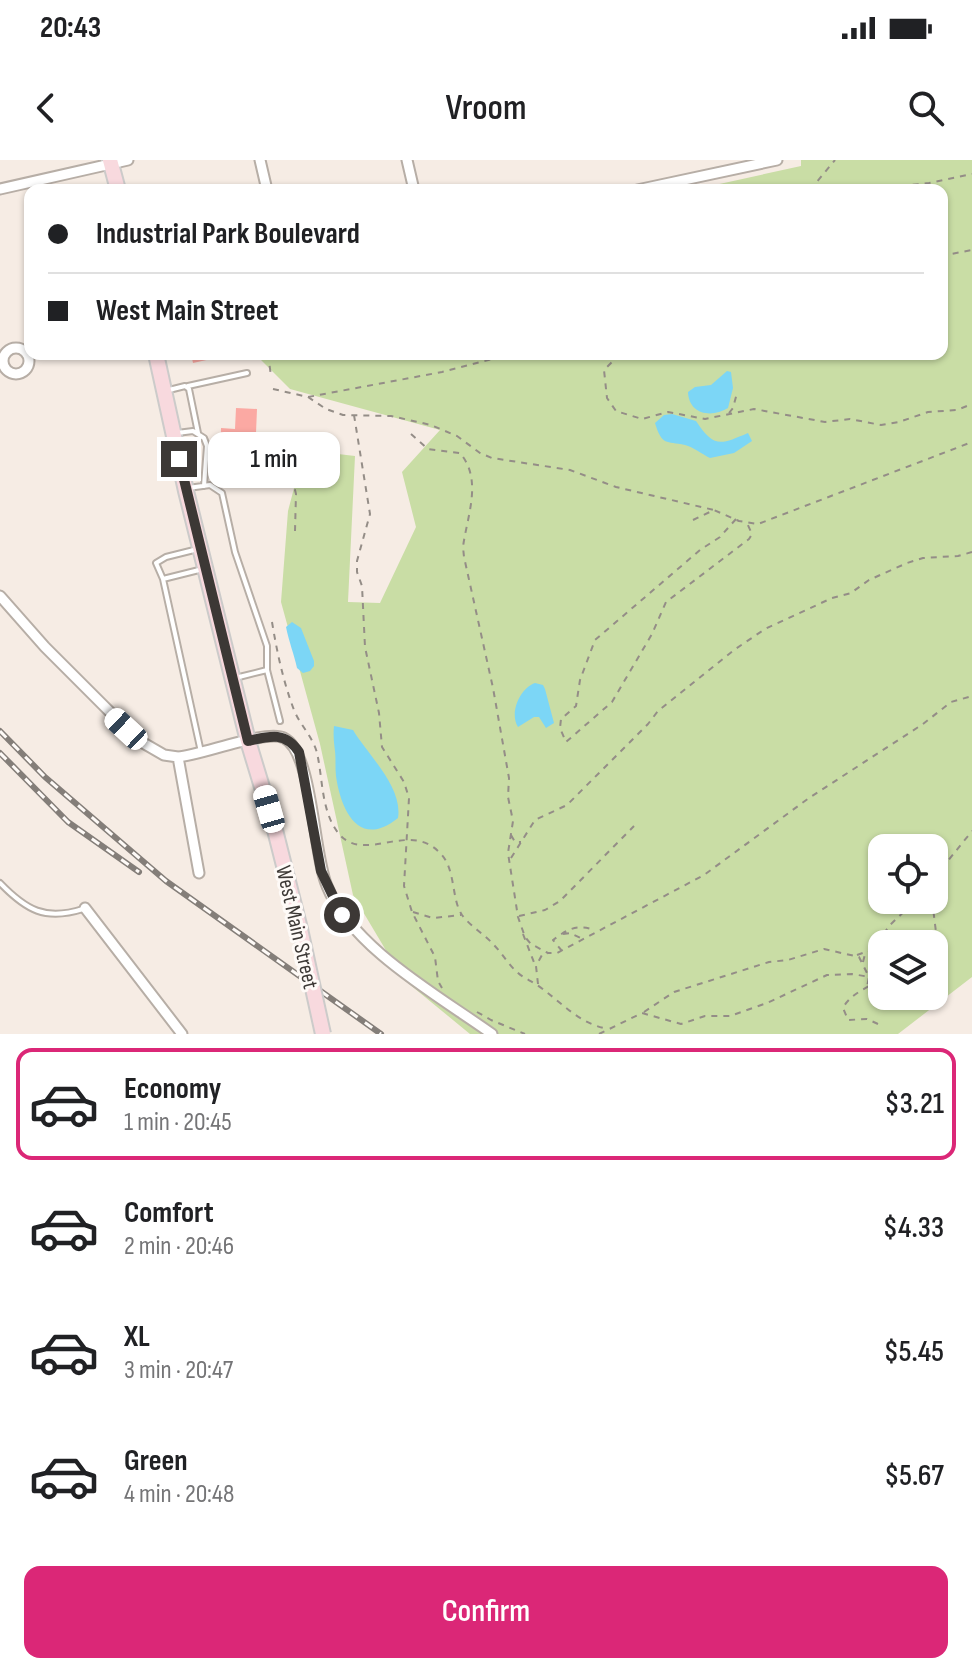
<!DOCTYPE html>
<html lang="en">
<head>
<meta charset="utf-8">
<style>
	:root { --surface:#fff; --page:#f2f2f2; --text:#202124; --muted:#757577; --line:#e0e0e0; --accent:#db2777 }
	body { margin:0; font-family:"Sofia Sans Condensed",sans-serif; background:var(--page); color:var(--text); height:100vh; display:flex; flex-direction:column; font-size:30px; white-space:nowrap }
	* { box-sizing:border-box; margin:0 }
	p { font-size:26px; color:var(--muted) }
	.icon { flex:none; width:44px; height:44px; fill:none; stroke:currentColor; stroke-width:2; stroke-linecap:round; stroke-linejoin:round }
	.map { position:relative; height:874px; overflow:hidden }
	.details { display:flex; flex-direction:column; background:var(--surface); flex:1 }
	.details>* { flex:none }
	.banner { position:absolute; left:24px; top:24px; width:924px; height:176px; border-radius:16px; box-shadow:0 2px 6px #0004; display:grid; align-content:center; height:176px; padding:0 24px; background:var(--surface) }
	.buttons { position:absolute; left:868px; top:674px; display:grid; gap:16px }
	.buttons a { display:grid; place-items:center; width:80px; height:80px; border-radius:16px; background:var(--surface); box-shadow:0 2px 6px #0004; font-size:40px }
	.end { position:absolute; width:36px; height:36px; margin:-18px; border:10px solid #3c3835; background:#fff; box-shadow:0 0 0 4px #fff }
	.from { border-radius:50% }
	.bubble { position:absolute; height:56px; border-radius:16px; background:var(--surface); box-shadow:0 2px 6px #0004; font-size:26px; font-weight:600; line-height:56px; text-align:center }
	.car { position:absolute; width:24px; height:48px; margin:-24px -12px; border-radius:10px; box-shadow:0 0 6px 2px #0007; background:linear-gradient(#fff 24%,#345 0 40%,#fff 0 76%,#345 0 86%,#fff 0) }
	.banner b { display:flex; align-items:center; gap:28px; height:76px; font-size:30px }
	.banner b+b { border-top:2px solid var(--line) }
	.banner i { width:20px; height:20px; background:var(--text) }
	ul { padding:14px 0 0; list-style:none }
	li { display:flex; align-items:center; gap:24px; height:112px; margin:0 16px 12px; padding:0 8px; border:4px solid transparent; border-radius:16px }
	li div { flex:1 }
	li b { display:block; font-size:30px }
	li em { font-style:normal; font-weight:600 }
	li.active { border-color:var(--accent) }
	li>.icon { width:72px; height:72px; stroke-width:1.5 }
	.cta { display:flex; gap:16px; margin-top:auto; padding:16px 24px }
	.cta a { flex:1; height:92px; border-radius:16px; background:var(--accent); color:#fff; font-size:32px; font-weight:600; line-height:92px; text-align:center }
	.status { display:flex; justify-content:space-between; align-items:center; height:56px; padding:0 40px; background:var(--surface); direction:ltr }
	.status svg { height:22px; fill:currentColor }
	header { display:flex; justify-content:space-between; align-items:center; height:104px; padding:0 24px; background:var(--surface); font-size:36px; font-weight:600 }
	.map>svg:first-child { display:block }
</style>
</head>
<body>
<div class="status"><b>20:43</b><svg viewBox="0 0 49 12"><path d="M0 12V9h3v3zM5 12V6h3v6zM10 12V3h3v9zM15 12V0h3v12zM26 1h20v11H26zM47 4h2v5h-2z"/></svg></div>
<header><svg class="icon" aria-label="back" viewBox="0 0 24 24"><path d="M15 5l-7 7 7 7"/></svg>Vroom<svg class="icon" aria-label="search" viewBox="0 0 24 24"><circle cx="10" cy="10" r="6"/><path d="M15 15l6 6"/></svg></header>
<div class="map">
<svg width="972" height="874" viewBox="0 0 972 874">
	<rect width="100%" height="100%" fill="#f6ece4"/>
	<path fill="#c9dda5" fill-rule="evenodd" d="M801,0H972V817L898,874H470L403,819L353,735L320,584L281,442L288,351L304,290L355,296L348,442L380,443L416,367L402,312L440,270L290,229L255,194H942V30H692L801,6ZM882,688H934V740H882ZM882,784H934V836H882Z"/>
	<path fill="#7cd6f6" d="M727,211L731,212L733,228L728,248C712,258 689,255 688,232L695,227L711,225Z
		M672,254L696,261C714,288 720,285 748,273L752,281L734,293L710,298C702,294 693,287 685,285C666,281 662,286 655,263L664,255Z
		M292,462L301,468L314,501V506L310,511L303,513L297,508C294,494 289,482 286,467Z
		M535,523L543,525L545,529L554,563L546,568L539,557H534L518,567C509,553 520,528 535,523Z
		M334,566L353,570C368,595 403,627 398,658C360,689 341,652 336,616C335,608 336,600 335,591C334,583 333,575 334,566Z"/>
	<path fill="#fba9a3" d="M191,194H229V195L193,203Z
		M236,248L257,249L256,273H267L263,295L220,292L221,268L235,269Z"/>
	<g fill="none" stroke-linecap="round" stroke-linejoin="round">
		<defs>
			<path id="service" d="M188,226L247,213
				M169,230L185,226L189,229L198,273
				M177,273L193,271L204,278L207,286L204,326
				M188,328L210,325L222,333L235,392L267,486V510L280,561
				M198,389L166,397L156,403L163,419L201,592
				M163,419L203,409
				M235,518L267,510
				M0,723C26,750 45,761 83,749"/>
			<path id="minor" d="M260,0L267,30
				M407,0L414,30
				M0,29L128,0
				M637,30L777,0
				M3 201a13 13 0 1 1 26 0a13 13 0 1 1-26 0Z
				M0,436L45,487L138,580L164,595L178,597C202,595 267,569 284,578C313,592 313,694 327,726C352,788 439,836 492,874
				M178,597L199,713
				M85,748L182,874"/>
			<path id="primary" d="M110,0L118,30
				M156,194L186,331L248,581L275,670L300,769"/>
		</defs>
		<use href="#service" stroke="#b7aea6" stroke-width="8"/>
		<use href="#minor" stroke="#b7aea6" stroke-width="13"/>
		<use href="#primary" stroke="#cccbca" stroke-width="18"/>
		<path stroke="#948d87" stroke-width="2" stroke-dasharray="6 6" stroke-linecap="butt" d="M810,30L835,0
			M865,30L929,23L972,14
			M942,99L951,94L972,90
			M268,194L271,216
			M620,194L604,210L607,238L616,251L642,259L668,252L705,259L754,249L825,262L850,259L881,265L899,262L928,252L957,250L972,244
			M273,229L308,237L442,212L512,194
			M308,237L326,249L343,255L391,256L431,265L457,276L480,293L492,298L570,310L616,327L714,350
			M729,253L733,248L737,233
			M354,255L370,354L357,401V412L362,426L365,487L379,553L382,587L404,622L409,638L404,726L412,752L435,797L438,821L442,828
			M411,274L428,289L460,293C483,320 467,356 463,387L464,397L493,528L509,618L508,637L513,661L508,693L518,757L525,777L531,784L548,793H557L704,715L809,638L923,564L951,542L972,536
			M289,306L296,334L295,371
			M736,359L720,377L700,390L595,480L580,520L576,546L561,559L560,568L566,582L612,542L652,474L666,442L749,379L752,374L747,363
			M693,360L714,350L739,361L758,364L972,282
			M272,462C277,492 283,521 294,550C300,565 313,577 317,593C323,619 321,652 339,674C365,704 409,660 440,693C456,708 451,739 462,755C470,766 484,774 493,784C502,793 508,804 517,812C523,818 530,820 537,825C562,842 577,863 608,869
			M511,675L515,682H521
			M511,698L535,660L567,645L648,564L658,551L734,490L765,469L832,438L851,433L869,420L907,403L923,398L958,396L972,392
			M934,718L972,671
			M932,740L936,772L934,784
			M413,752L433,758L461,755
			M519,756L545,750L560,741L634,666
			M523,774L535,805
			M563,774L570,773L583,779
			M562,791L553,780C568,769 576,764 595,770
			M857,795L874,789L889,766L916,740
			M863,802L865,794L870,791
			M538,824L536,806L542,795L548,793
			M477,852L491,860L525,874
			M644,852L674,832L769,802L788,800L824,789L859,797L869,817L867,827
			M878,864L867,859L848,860L843,848C850,834 868,827 881,820
			M599,874L642,853L681,864L705,856H730L767,843L827,815L852,814L882,819"/>
		<use href="#service" stroke="#fff" stroke-width="4"/>
		<use href="#minor" stroke="#fff" stroke-width="9"/>
		<use href="#primary" stroke="#f8d9de" stroke-width="14"/>
		<defs>
			<path id="rail" d="M0,571L45,617L166,721L381,874
				M0,593L68,662L139,712"/>
		</defs>
		<use href="#rail" stroke="#847e79" stroke-width="6"/>
		<use href="#rail" stroke="#fefaf7" stroke-width="3" stroke-dasharray="9" stroke-linecap="butt"/>
		<defs>
			<path id="primary-bridge" d="M300,769L323,874"/>
		</defs>
		<use href="#primary-bridge" stroke="#cccbca" stroke-width="18" stroke-linecap="butt"/>
		<use href="#primary-bridge" stroke="#f8d9de" stroke-width="14"/>
	</g>
	<g fill="none" stroke-linecap="round" stroke-linejoin="round">
		<path stroke="#3c3835" stroke-width="10" d="M179,299L248,581C269,576 285,571 299,592L321,711L342,755"/>
	</g>
	<g text-anchor="middle" stroke-width="6" stroke-linejoin="round" paint-order="stroke">
		<g font-size="22" fill="#3c3835" stroke="#fefaf7">
			<text transform="translate(298 767) rotate(77)" y="8">West Main Street</text>
		</g>
	</g>
</svg>
<div class="buttons">
<a><svg class="icon" aria-label="locate" viewBox="0 0 24 24"><circle cx="12" cy="12" r="6"/><path d="M12 2v4M12 18v4M2 12h4M18 12h4"/></svg></a>
<a><svg class="icon" aria-label="layers" viewBox="0 0 24 24"><path d="M12 4l9 5-9 5-9-5zM3 14l9 5 9-5"/></svg></a>
</div>
<i class="end from" style="left:342px;top:755px"></i>
<i class="end" style="left:179px;top:299px"></i>
<div class="bubble" style="left:208px;top:272px;width:132px">1 min</div>
<i class="car" style="left:126px;top:569px;rotate:313deg"></i>
<i class="car" style="left:269px;top:649px;rotate:344deg"></i>
<div class="banner">
<b><i class="from"></i>Industrial Park Boulevard</b>
<b><i></i>West Main Street</b>
</div>
</div>
<section class="details">
<ul>
<li class="active"><svg class="icon" aria-label="car" viewBox="0 0 24 24"><path d="M5 17H2v-5l4-1 3-4h7l3 4 3 1v5h-3M9 17h6M6 11h13"/><circle cx="7" cy="17" r="2"/><circle cx="17" cy="17" r="2"/></svg><div><b>Economy</b><p>1 min · 20:45</p></div><em>$3.21</em></li>
<li><svg class="icon" aria-label="car" viewBox="0 0 24 24"><path d="M5 17H2v-5l4-1 3-4h7l3 4 3 1v5h-3M9 17h6M6 11h13"/><circle cx="7" cy="17" r="2"/><circle cx="17" cy="17" r="2"/></svg><div><b>Comfort</b><p>2 min · 20:46</p></div><em>$4.33</em></li>
<li><svg class="icon" aria-label="car" viewBox="0 0 24 24"><path d="M5 17H2v-5l4-1 3-4h7l3 4 3 1v5h-3M9 17h6M6 11h13"/><circle cx="7" cy="17" r="2"/><circle cx="17" cy="17" r="2"/></svg><div><b>XL</b><p>3 min · 20:47</p></div><em>$5.45</em></li>
<li><svg class="icon" aria-label="car" viewBox="0 0 24 24"><path d="M5 17H2v-5l4-1 3-4h7l3 4 3 1v5h-3M9 17h6M6 11h13"/><circle cx="7" cy="17" r="2"/><circle cx="17" cy="17" r="2"/></svg><div><b>Green</b><p>4 min · 20:48</p></div><em>$5.67</em></li>
</ul>
<div class="cta"><a>Confirm</a></div>
</section>
</body>
</html>
